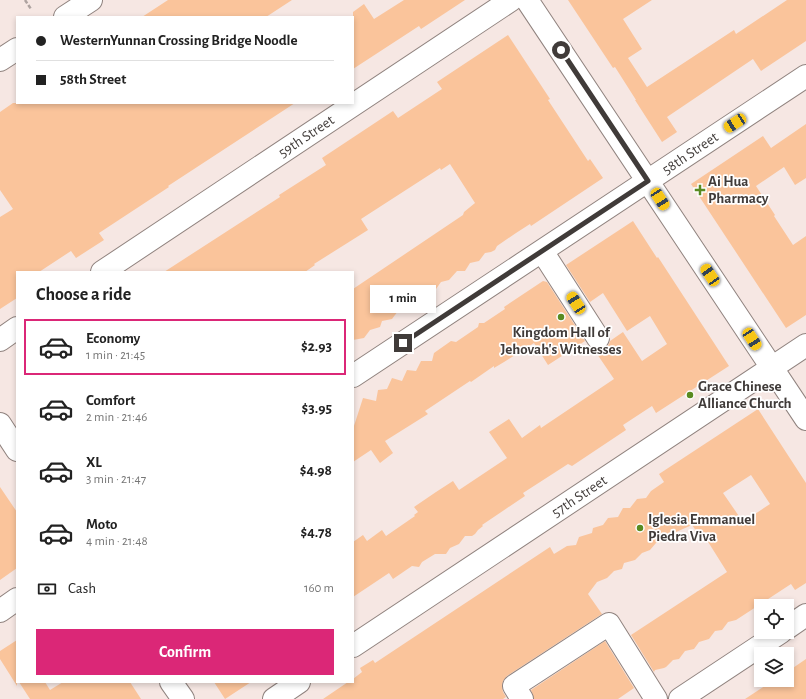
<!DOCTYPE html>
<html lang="en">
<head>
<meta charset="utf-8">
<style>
	:root { --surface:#fff; --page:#f6f6f6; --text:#222; --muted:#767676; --line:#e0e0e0; --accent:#db2777 }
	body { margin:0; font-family:"Alegreya Sans",sans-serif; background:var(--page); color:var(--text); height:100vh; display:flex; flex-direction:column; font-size:15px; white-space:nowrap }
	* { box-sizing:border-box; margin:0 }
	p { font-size:13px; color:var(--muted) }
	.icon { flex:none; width:22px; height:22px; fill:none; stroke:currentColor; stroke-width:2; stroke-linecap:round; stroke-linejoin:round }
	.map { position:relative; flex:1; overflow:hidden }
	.drawer { position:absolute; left:16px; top:271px; width:338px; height:412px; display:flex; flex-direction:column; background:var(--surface); border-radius:0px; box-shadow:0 2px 6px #0003 }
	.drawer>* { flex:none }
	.banner { position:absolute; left:16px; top:16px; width:338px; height:88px; border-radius:0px; box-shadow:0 2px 6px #0003; display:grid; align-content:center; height:88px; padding:0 20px; background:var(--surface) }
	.controls { position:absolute; left:754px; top:599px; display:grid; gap:8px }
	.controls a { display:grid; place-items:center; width:40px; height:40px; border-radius:0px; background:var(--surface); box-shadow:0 2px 6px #0003; font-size:20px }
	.end { position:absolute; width:18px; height:18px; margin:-9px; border:5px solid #403b39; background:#fff; box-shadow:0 0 0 2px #fff }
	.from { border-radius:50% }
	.bubble { position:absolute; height:28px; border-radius:0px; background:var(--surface); box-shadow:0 2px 6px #0003; font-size:13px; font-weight:700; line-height:28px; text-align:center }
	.car { position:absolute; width:12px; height:24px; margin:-12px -6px; border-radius:5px; box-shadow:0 0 3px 1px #0007; background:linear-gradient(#f5c518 24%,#345 0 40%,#f5c518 0 76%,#345 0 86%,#f5c518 0) }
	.banner b { display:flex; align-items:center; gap:14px; height:38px; font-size:15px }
	.banner b+b { border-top:1px solid var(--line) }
	.banner i { width:10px; height:10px; background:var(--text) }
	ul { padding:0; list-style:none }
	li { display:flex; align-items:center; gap:12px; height:56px; margin:0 8px 6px; padding:0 12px; border:2px solid transparent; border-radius:0px }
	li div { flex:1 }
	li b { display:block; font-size:15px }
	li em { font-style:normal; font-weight:700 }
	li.current { border-color:var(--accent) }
	li>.icon { width:36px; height:36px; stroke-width:1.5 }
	h2 { padding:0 20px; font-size:18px; line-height:48px }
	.pay { display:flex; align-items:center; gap:10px; height:44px; padding:0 20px; font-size:15px }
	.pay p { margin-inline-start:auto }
	.cta { display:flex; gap:8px; margin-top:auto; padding:8px 20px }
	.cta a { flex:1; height:46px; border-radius:0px; background:var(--accent); color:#fff; font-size:16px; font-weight:700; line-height:46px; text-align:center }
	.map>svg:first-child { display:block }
</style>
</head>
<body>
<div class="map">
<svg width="806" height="699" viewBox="0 0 806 699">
	<rect width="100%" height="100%" fill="#f6e7e3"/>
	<path fill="#fac49b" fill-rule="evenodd" d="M168,0H292L266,17H142Z
		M404,0H465L421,29L419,26L353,69V12L364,4L374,19Z
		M568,0H652L623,19L642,49L628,58L647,87L734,30L736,34L787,0H806V41L761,71L753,59L667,117L677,132L662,142L635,100H636L615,67L613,68Z
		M508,35L550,99L548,100L588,161L590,159L603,178L531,226L530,224L516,233L497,246L495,250L491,252L485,253L479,261L470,263L465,271H457L449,280L441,282L436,289L433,291L427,292L419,301H412L407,310L398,311L392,319L382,321L380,327L370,330L364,338L353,340V289L463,215L464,212L475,203L450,164L441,170L440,168L361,219L368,230L314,264L315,265L305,272H164L280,197L279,195L326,165L322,158L393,111L398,118L442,89L437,82Z
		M13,103H295L168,186L169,187L99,233L104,240L76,258L71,251L39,272H17V298L0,309V217L13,209L0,190V112Z
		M806,124V178L795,185L784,167L756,186L775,215L774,216L793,245L806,236V315L786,328L691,184L763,136L771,148Z
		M633,221L657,258L658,257L729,366L656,413L652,406L623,425L626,430L572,466L568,464L523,493L525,496L482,525L483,526L478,530L475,534L472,536H465L459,544L450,548L446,554H435L422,562L419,567L412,566L393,579L389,573L353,597V542L363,535L367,541L382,530L386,536L415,516L414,515L418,512L414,507L436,492L453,481L459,490L507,458L489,432L509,419L522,438L540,425L541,428L614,379L595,351L605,348L609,344L610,341L623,332L642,361L667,344L650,316L627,331L603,293L590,302L566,265Z
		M543,281L547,282L585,341L548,365L534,343L504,362L494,368V366L471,382L470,381L425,411L428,414L385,441L393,453L380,463L371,450L353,462V429L363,398L376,401L378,390L387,389L392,378L402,381L407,370L416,371L421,361H432L434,353L451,341L456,342L478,327L479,323H484L505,309L504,307Z
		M758,409L806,483V583L795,590L791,584L736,620L728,622L722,630L715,631L709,639L699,642L694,649L685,651L679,659L673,660L666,667L664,668L655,670L654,672L631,635L727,572L705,537L702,539L692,525L676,532L673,533L667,536L664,541L656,543L650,550L642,553L635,560L624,563L622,569L614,571L607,578L597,582L588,594L602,614L507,676L503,681L502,686L503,692L506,697L503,699H323L348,682H353V679L362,672L360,668L373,660L375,663L550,547L554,554L567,546L576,545L579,537L592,533L593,528L603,525L608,518L618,517L623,508H630L637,499L646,498L651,491L664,482L659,474ZM751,475L770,504L743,522L723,493Z
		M0,487L17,512V568L0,580Z
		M17,640V686L0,659V651Z
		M605,641L634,688L618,699H534L531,690Z
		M806,659V699H745L774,680H787V672Z
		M19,682H45L50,690L63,682H130L141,699H30Z
		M214,682H251L225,699Z"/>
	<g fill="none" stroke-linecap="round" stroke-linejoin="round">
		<defs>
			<path id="minor" d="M527,0L806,419
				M65,17L91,0
				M0,60L17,49
				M542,251L598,338
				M102,272L511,0
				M0,340L17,328
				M353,376L806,76
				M0,424L17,450
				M0,611L17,599
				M787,628L806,615
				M353,646L806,345
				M171,682L183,699
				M274,699L299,682
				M522,699L514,686L609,624L656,699
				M680,699L781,632"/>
		</defs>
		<use href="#minor" stroke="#90837f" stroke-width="24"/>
		<path stroke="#aea3a0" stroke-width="2.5" stroke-dasharray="4 2" stroke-linecap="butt" d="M25,0L31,9"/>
		<use href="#minor" stroke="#fff" stroke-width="22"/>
	</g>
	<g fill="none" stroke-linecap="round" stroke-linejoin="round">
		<path stroke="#403b39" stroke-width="5" d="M403,343L648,181L561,50"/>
	</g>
	<g fill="#598b21" stroke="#fff" stroke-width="1.5">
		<path d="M698 184h4v4h4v4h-4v4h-4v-4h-4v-4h4z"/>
		<circle cx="561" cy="317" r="4"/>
		<circle cx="690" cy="395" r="4"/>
		<circle cx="640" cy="528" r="4"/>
	</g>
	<g text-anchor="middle" stroke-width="3.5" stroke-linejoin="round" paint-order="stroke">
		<g font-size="15" fill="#403b39" stroke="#fff">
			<text transform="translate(306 136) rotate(-34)" y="5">59th Street</text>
			<text transform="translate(690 153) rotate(-34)" y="5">58th Street</text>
			<text transform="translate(579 496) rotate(-34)" y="5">57th Street</text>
		</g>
		<g font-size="15" font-weight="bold" fill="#403b39" stroke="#fff" text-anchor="start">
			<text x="708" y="186">Ai Hua<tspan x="708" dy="17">Pharmacy</tspan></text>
			<text x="561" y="337" text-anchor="middle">Kingdom Hall of<tspan x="561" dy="17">Jehovah's Witnesses</tspan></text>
			<text x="698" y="391">Grace Chinese<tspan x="698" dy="17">Alliance Church</tspan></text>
			<text x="648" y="524">Iglesia Emmanuel<tspan x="648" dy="17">Piedra Viva</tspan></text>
		</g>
	</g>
</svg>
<div class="controls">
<a><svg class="icon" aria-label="locate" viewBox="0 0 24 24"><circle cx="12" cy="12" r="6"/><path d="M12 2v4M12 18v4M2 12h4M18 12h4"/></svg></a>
<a><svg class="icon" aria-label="layers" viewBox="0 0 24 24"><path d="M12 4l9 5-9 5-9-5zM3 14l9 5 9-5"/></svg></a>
</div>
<i class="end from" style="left:561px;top:50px"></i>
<i class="end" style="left:403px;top:343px"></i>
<div class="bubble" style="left:370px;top:285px;width:66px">1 min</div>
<i class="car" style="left:735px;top:123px;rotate:237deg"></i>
<i class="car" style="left:660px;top:199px;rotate:147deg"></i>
<i class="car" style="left:710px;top:275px;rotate:326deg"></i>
<i class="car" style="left:576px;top:303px;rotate:327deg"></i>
<i class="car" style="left:752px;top:339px;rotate:147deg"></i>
<div class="banner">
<b><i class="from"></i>WesternYunnan Crossing Bridge Noodle</b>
<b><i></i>58th Street</b>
</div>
<section class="drawer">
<h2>Choose a ride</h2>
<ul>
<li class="current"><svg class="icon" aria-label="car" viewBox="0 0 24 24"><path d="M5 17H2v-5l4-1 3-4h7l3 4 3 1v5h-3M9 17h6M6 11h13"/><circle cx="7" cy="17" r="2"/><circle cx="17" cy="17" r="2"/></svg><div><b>Economy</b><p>1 min · 21:45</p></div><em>$2.93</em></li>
<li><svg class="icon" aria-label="car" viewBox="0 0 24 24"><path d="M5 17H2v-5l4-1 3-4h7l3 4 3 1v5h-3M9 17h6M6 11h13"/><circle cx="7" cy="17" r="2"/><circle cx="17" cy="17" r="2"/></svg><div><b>Comfort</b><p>2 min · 21:46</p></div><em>$3.95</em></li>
<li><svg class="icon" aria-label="car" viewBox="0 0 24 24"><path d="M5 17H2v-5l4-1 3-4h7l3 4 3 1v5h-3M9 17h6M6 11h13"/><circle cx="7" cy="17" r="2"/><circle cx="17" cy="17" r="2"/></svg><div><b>XL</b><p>3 min · 21:47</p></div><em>$4.98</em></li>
<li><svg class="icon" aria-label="car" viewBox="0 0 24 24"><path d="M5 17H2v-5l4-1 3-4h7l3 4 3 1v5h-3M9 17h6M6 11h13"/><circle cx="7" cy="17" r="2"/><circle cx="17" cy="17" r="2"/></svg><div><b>Moto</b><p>4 min · 21:48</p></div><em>$4.78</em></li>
</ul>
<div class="pay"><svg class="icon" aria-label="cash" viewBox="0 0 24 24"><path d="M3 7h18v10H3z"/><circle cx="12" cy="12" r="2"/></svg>Cash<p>160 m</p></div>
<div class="cta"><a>Confirm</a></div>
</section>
</div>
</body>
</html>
